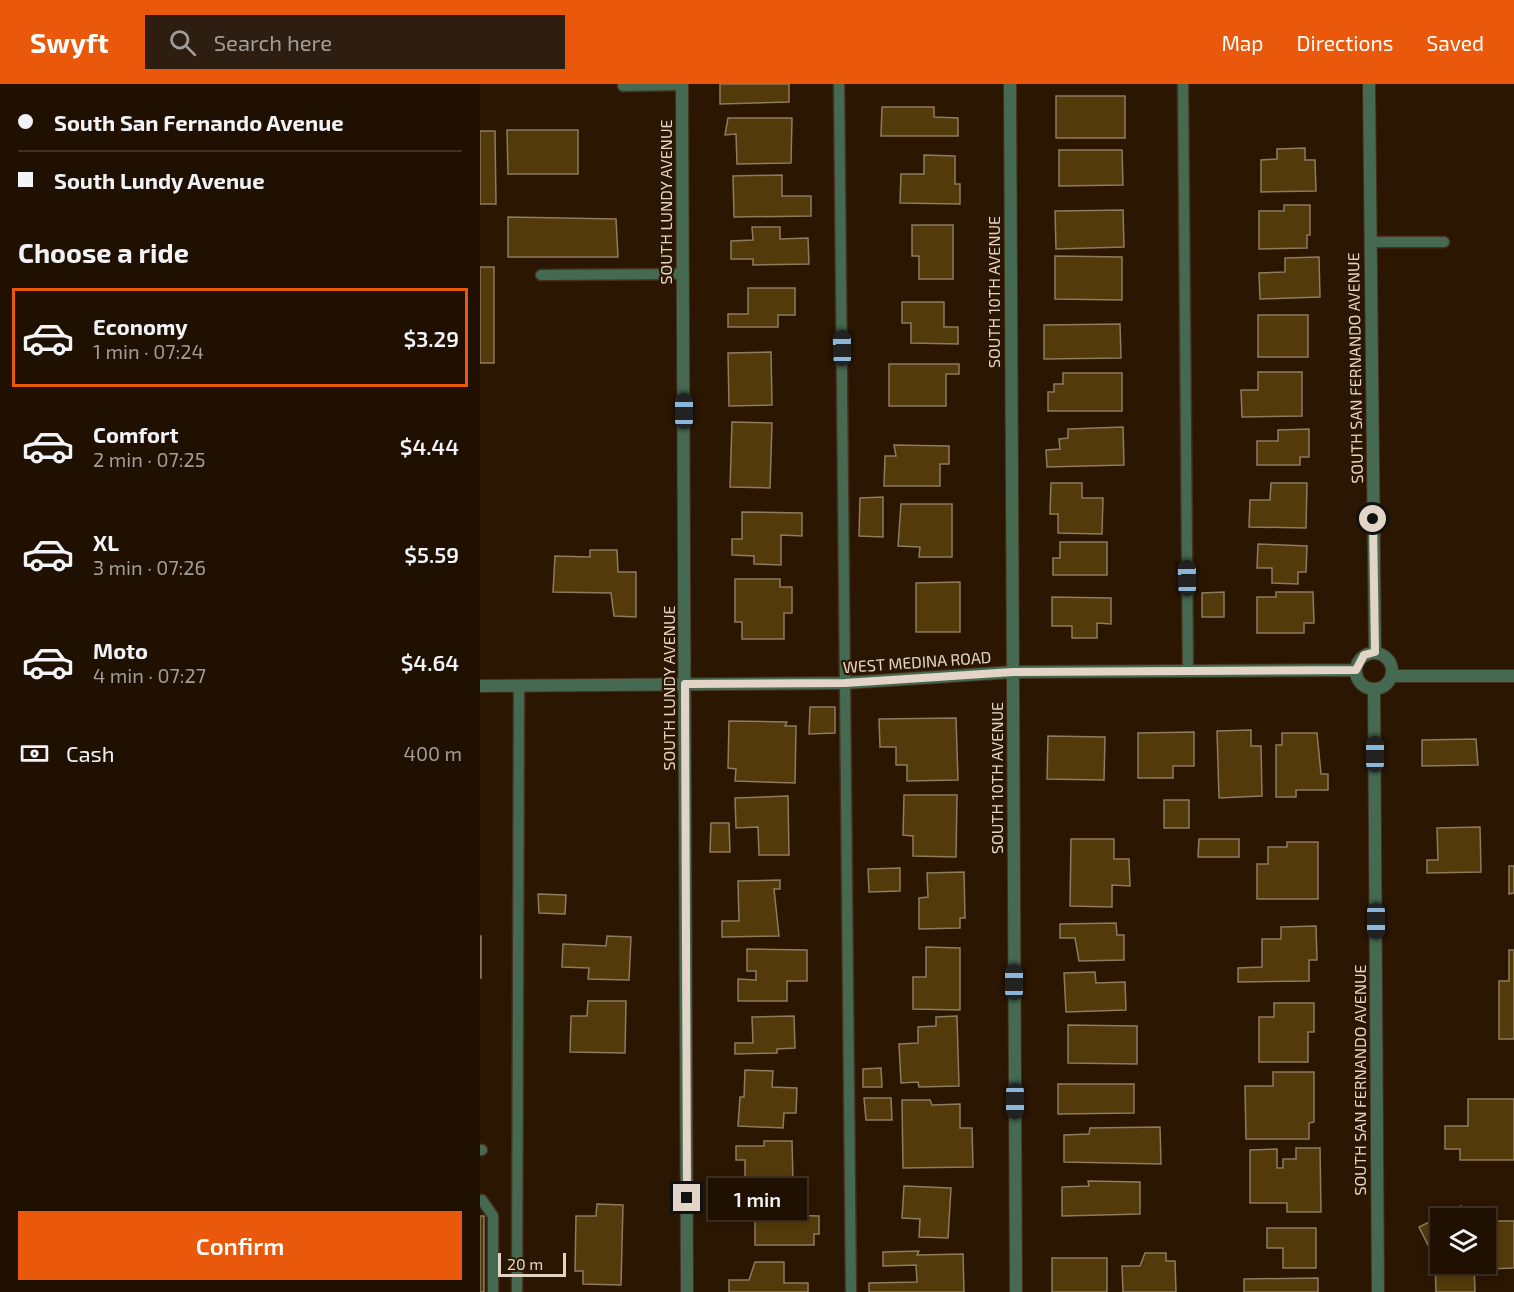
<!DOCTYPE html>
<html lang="en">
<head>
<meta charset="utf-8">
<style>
	:root { --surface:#201002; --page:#2d1e11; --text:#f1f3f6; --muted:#a29d99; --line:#3d3024; --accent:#ea580c }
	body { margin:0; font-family:"Exo 2",sans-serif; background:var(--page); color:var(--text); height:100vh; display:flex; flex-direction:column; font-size:22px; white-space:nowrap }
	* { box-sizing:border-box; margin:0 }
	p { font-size:20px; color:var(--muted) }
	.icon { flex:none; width:33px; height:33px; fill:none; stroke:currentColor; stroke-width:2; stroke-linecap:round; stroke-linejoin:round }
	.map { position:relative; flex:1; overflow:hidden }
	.side { display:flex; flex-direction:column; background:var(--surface); width:480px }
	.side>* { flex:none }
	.guide { display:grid; align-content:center; height:132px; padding:0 18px; background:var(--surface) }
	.fabs { position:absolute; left:950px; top:1124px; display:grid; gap:12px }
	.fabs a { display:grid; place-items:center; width:66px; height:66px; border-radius:0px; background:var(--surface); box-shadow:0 3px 9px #0003,0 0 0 2px var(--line); font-size:30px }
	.scale { position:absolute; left:18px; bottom:15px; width:68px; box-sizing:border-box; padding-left:6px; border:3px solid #e2d4c7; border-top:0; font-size:16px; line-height:21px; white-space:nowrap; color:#e2d4c7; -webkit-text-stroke:4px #2b1602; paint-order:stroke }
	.end { position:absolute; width:27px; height:27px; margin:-14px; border:8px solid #e2d4c7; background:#111; box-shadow:0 0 0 3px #111 }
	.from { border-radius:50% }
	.bubble { position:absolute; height:42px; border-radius:0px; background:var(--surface); box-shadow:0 3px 9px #0003,0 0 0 2px var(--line); font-size:20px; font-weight:600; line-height:42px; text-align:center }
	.car { position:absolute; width:18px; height:36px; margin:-18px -9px; border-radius:8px; box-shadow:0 0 4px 2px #0007; background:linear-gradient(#222 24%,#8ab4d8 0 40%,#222 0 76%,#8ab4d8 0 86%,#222 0) }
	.guide b { display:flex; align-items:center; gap:21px; height:57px; font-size:22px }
	.guide b+b { border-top:2px solid var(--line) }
	.guide i { width:15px; height:15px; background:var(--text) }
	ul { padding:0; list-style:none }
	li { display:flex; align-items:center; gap:18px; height:99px; margin:0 12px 9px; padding:0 6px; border:3px solid transparent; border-radius:0px }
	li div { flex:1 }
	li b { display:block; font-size:22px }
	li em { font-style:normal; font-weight:600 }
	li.on { border-color:var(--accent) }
	li>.icon { width:54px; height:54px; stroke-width:1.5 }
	h2 { padding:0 18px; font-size:27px; line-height:72px }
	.pay { display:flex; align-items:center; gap:15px; height:66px; padding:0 18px; font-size:22px }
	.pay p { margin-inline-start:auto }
	.action { display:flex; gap:12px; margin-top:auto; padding:12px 18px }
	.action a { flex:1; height:69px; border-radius:0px; background:var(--accent); color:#fff; font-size:24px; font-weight:600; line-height:69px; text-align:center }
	header { display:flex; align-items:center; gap:36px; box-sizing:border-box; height:84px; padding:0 30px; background:var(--accent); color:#fff }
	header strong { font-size:28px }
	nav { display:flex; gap:33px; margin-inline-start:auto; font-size:21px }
	.search { width:420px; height:54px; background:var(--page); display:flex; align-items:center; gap:15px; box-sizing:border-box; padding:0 21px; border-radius:0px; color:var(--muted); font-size:22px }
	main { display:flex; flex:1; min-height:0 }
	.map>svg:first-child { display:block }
</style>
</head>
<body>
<header>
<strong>Swyft</strong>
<div class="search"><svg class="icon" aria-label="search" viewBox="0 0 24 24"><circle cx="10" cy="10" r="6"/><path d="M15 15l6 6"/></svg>Search here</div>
<nav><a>Map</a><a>Directions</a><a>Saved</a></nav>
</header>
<main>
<section class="side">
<div class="guide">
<b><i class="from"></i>South San Fernando Avenue</b>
<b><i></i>South Lundy Avenue</b>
</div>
<h2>Choose a ride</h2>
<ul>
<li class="on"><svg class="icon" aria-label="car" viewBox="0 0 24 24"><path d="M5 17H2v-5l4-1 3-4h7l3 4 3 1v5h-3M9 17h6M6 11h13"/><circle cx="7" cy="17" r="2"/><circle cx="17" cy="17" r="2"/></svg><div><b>Economy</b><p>1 min · 07:24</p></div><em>$3.29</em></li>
<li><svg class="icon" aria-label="car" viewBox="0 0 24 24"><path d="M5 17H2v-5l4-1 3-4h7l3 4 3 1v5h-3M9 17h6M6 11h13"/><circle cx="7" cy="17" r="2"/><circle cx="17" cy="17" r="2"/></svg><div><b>Comfort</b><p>2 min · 07:25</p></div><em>$4.44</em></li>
<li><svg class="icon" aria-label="car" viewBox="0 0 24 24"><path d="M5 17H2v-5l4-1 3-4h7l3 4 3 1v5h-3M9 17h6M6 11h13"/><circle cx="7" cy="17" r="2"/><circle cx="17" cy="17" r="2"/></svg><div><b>XL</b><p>3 min · 07:26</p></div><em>$5.59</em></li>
<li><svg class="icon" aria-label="car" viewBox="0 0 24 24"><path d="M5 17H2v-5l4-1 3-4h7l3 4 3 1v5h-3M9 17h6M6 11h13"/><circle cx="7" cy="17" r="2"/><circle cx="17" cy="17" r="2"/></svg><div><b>Moto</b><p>4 min · 07:27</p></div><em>$4.64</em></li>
</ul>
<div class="pay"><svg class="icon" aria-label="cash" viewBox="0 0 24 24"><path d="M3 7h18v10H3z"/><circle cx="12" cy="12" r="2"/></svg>Cash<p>400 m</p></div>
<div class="action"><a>Confirm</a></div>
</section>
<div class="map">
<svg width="1034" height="1208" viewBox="0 0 1034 1208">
	<rect width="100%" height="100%" fill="#2b1602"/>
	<path fill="#533a0b" stroke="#8d7b5e" stroke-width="1.5" d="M240,0H309V18L240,20Z
		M576,12H645V54H576Z
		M402,23H454V33L478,34V52H401Z
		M248,34H312L311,79L257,80L256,50L245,51Z
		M27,46H98V90H28Z
		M0,47H15L16,120H0Z
		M825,64V76H835L836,107L781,108V76L797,75V65Z
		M579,66H642L643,101L579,102Z
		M444,71L475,72V100H480V120L420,119L421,90H444Z
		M302,91V112H331V132L254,133L253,92Z
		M804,121H830V151H827V164L779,165V127H804Z
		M643,126L644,163L576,165L575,127Z
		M28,133L136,135L138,173H28Z
		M432,141H473V195H439V172H432Z
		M272,143H300V155L328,154L329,180L273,181V175H251V157L273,156Z
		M575,172L642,173V216L575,215Z
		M839,173L840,213L780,215L779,189L805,188V174Z
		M0,183H14V279H0Z
		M268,204H315V231H298V243H248V230H268Z
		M422,218H464V243H478V260L431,259V239H422Z
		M778,231H828V273H778Z
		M640,240L641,274L564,275V241Z
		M291,268L292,321L249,322L248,269Z
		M409,280H479V290H466V322H409Z
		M778,288H822V332L762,333L761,306H778Z
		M583,289H642V327H568V308H574V300H583Z
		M252,338L292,339L290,404L250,403Z
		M643,343L644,381L567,383L566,366L580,365L579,355L588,354V345Z
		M829,345V373H820V381H777V357H798V346Z
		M414,361L469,362V380H460V402H404L405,372H416Z
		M571,399H602V414H623L622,450L578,449V430H570Z
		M791,399H827L826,444L769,443L770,416H790Z
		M403,413V453L379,452L380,414Z
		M421,420H472V473H439L440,463L418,462Z
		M262,428L322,429V452L301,451V481L274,480V472L252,471V455H262Z
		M580,458H627V491H573V474H580Z
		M778,460L827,462L826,488H818V500L792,499V484H777Z
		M110,466H137L138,488H156V533L134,532L131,509L73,508L75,472L110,473Z
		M255,495H300V503H312V529H304V555H262V538H255Z
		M480,498V548H436V499Z
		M744,508V533H722V509Z
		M796,508H833L834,539H824V549H777V513H796Z
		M572,513L631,514V540L617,539V554H592V542H572Z
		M330,623H355V649L329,650Z
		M476,634L478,696L427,697V681H416V663H400L399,635Z
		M249,637L307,638L305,642H316L315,699L255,697L256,685L248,684Z
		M771,646V662H781L782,712L739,714L737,647Z
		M714,648V682H693V694H658V649Z
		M802,649H837L841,690H848V706H816V713H796V661H802Z
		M568,652L625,653L624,696L567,695Z
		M996,655L998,681L942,682V656Z
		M424,711H477L476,773L433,772V752L423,751Z
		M308,712L309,771H279L278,743L256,744L255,714Z
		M684,716H709V744H684Z
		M231,739H249L250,768H230Z
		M1000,743L1001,788L947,789V776H958L957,744Z
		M591,755H634V775H649L650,802L632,801V823L590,822Z
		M719,755H759V773H718Z
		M807,758H838V815H777V780H788V763H807Z
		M1029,782H1034V809L1029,810Z
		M420,784V807L389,808L388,785Z
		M484,788L485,834H480V844L439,845V814L448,813L447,789Z
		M300,796V805H294L299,852L242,853V837H259L258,797Z
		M58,810L86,811L85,830L59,829Z
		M636,839L637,851H644V876L599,877L595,854H580V840Z
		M836,842L837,876H829V897L758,898V884L782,883V855H801V843Z
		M0,852H1V894H0Z
		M127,852L151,853L149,896L108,895L109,884L82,883L83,860L126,862Z
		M446,863L480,864V926L433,925V893H446Z
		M267,865L327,866V897H307V917H258V895L276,896V887H267Z
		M1029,866H1034V955H1019V897H1029Z
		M615,888L616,899L645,898L646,926L586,928L584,889Z
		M108,917H146L145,969L90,968L91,932H107Z
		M794,919H834V948H828V978H779V933H794Z
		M314,932L315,964L297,965V969L255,970V959H273L272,933Z
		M477,932L479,1002L439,1003L438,998L421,999L419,960L438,959V943L456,942V933Z
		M588,941L657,942V980L588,979Z
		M401,984L402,1003H383V985Z
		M265,986L293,987L292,1003L317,1004L316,1029H304L303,1044L258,1042L260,1013H264Z
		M793,988H834V1038L829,1039V1055H766L765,1002H793Z
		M578,1000H654V1029L578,1030Z
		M384,1014H411L412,1036H386Z
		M988,1015H1034V1076H980V1065H965V1042H988Z
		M422,1016H450L452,1021L480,1020V1044H492L493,1083L423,1084Z
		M680,1043L681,1080L584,1078V1051L609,1050L610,1044Z
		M284,1057H312L313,1099L265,1100V1076H256V1062H284Z
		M816,1064H840L841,1128H807V1119H770V1066L797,1065V1084H803V1075H816Z
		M608,1097L660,1098V1130L582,1132V1103L609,1102Z
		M424,1102L471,1104L468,1154L439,1153L440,1135L422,1134Z
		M277,1107H304V1131L339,1132V1150H334V1161H275V1131H260V1116H277Z
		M117,1120L143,1121L141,1201L103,1200V1187H95L96,1132H116Z
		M981,1122L987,1134H960V1179H994L995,1208H956L955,1175L939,1143Z
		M0,1132H4V1208H0Z
		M1011,1137H1034V1184L1007,1185L1006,1151H1011Z
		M787,1144H836V1184H803V1164H787Z
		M439,1167L437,1171L483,1170L484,1208H389V1199L437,1198L436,1181L403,1182V1168Z
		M665,1169H686V1177H695L696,1208H643L642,1182H660Z
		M572,1174H627V1208H572Z
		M275,1178H304V1199H328V1208H249V1196H269Z
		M838,1194V1208H764V1195Z"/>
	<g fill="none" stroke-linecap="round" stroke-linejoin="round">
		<defs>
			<path id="service" d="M359,0L371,1208
				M703,0L708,588
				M143,2L202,1
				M890,158H964
				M61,191L203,190
				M0,1066H2
				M2,1116L13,1132V1208
				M37,1208L39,601"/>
			<path id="minor" d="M202,0L207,1208
				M530,0L536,1208
				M889,0L895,568
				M876 587a18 18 0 1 1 36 0a18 18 0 1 1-36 0Z
				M911,592H1034
				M0,602L365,599L533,588L876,586
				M894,605L898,1208"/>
		</defs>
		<use href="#service" stroke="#45311e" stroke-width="13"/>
		<use href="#minor" stroke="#45311e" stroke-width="14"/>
		<use href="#service" stroke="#466a51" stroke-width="10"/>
		<use href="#minor" stroke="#466a51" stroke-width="12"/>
	</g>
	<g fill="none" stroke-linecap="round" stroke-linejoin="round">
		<path stroke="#e2d4c7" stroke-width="8" d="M207,1114L205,600L365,599L533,588L876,586L884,571L895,568L893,435"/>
	</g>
	<g text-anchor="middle" stroke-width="4.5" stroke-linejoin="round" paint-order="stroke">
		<g font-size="16" fill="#e2d4c7" stroke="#2b1602">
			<text transform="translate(186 118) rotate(-90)" y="6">SOUTH LUNDY AVENUE</text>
			<text transform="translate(514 208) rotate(-90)" y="6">SOUTH 10TH AVENUE</text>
			<text transform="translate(875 284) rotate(-91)" y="6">SOUTH SAN FERNANDO AVENUE</text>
			<text transform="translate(437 578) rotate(-4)" y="6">WEST MEDINA ROAD</text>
			<text transform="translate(189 604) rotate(-90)" y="6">SOUTH LUNDY AVENUE</text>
			<text transform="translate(517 694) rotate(-90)" y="6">SOUTH 10TH AVENUE</text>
			<text transform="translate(880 996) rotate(-90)" y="6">SOUTH SAN FERNANDO AVENUE</text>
		</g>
	</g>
</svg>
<div class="fabs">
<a><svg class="icon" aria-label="layers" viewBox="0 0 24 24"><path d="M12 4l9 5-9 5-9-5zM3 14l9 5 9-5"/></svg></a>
</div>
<div class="scale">20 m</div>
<i class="end from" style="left:893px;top:435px"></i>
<i class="end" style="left:207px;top:1114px"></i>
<div class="bubble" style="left:228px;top:1094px;width:99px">1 min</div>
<i class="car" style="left:362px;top:264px;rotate:359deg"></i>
<i class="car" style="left:204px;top:327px;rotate:0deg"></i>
<i class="car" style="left:707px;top:494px;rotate:359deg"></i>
<i class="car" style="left:895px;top:670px;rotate:0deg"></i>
<i class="car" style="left:896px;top:837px;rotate:180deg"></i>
<i class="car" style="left:534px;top:898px;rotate:0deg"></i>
<i class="car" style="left:535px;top:1017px;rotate:180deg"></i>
</div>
</main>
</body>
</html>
